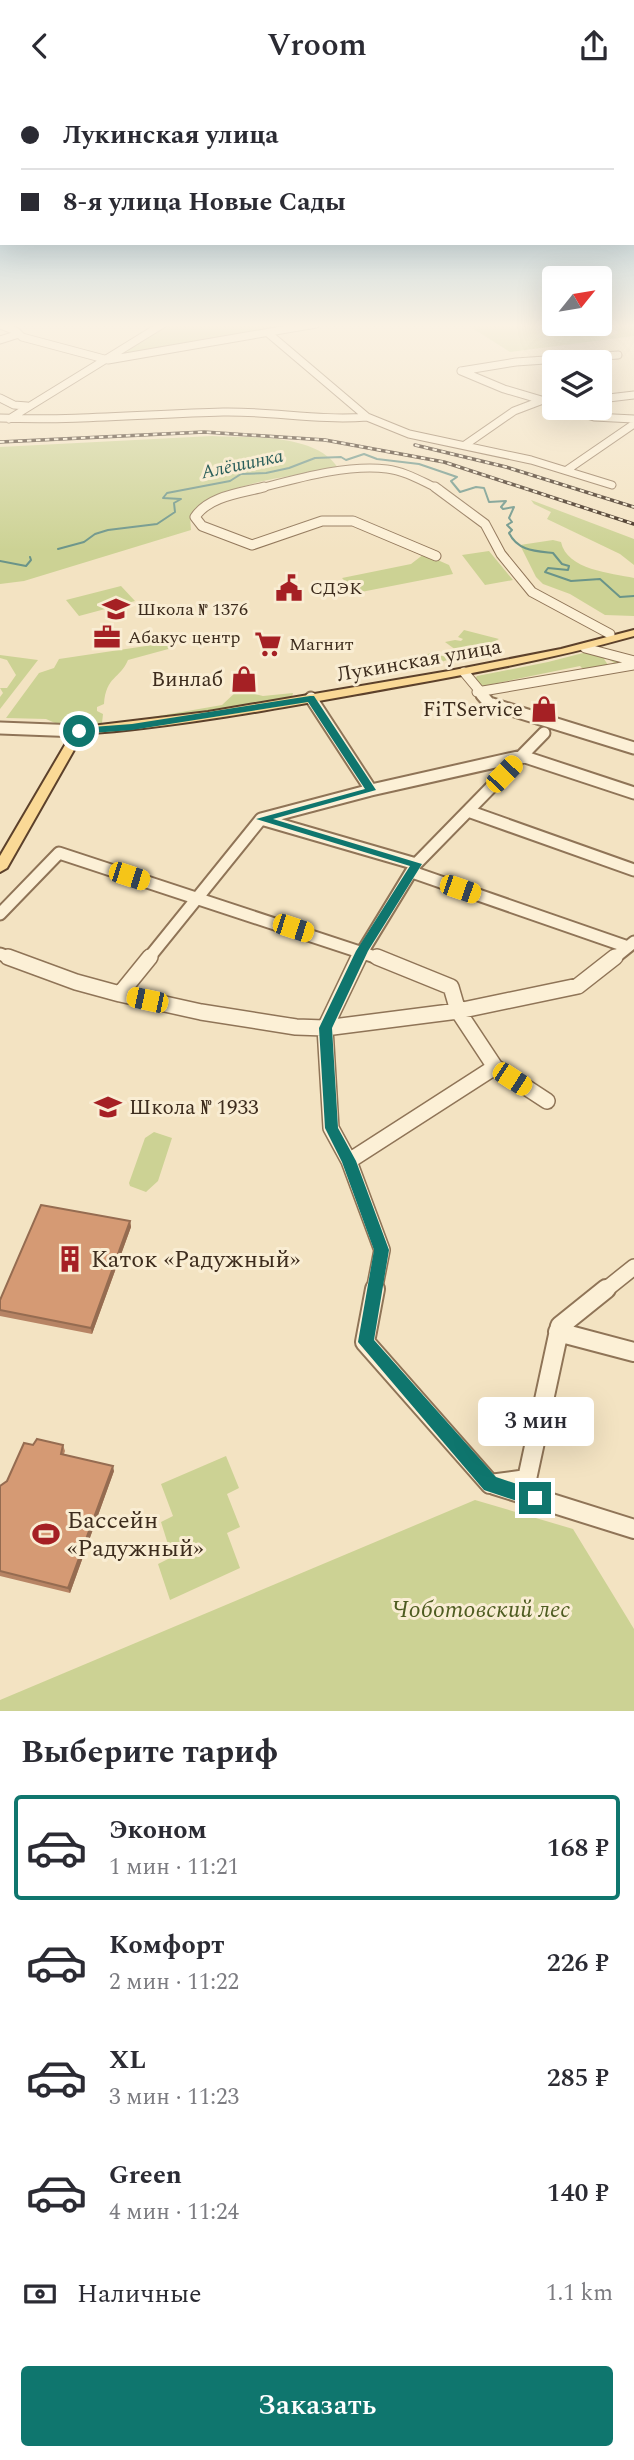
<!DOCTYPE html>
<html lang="ru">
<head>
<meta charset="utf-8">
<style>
	:root { --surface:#fff; --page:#f7f7f7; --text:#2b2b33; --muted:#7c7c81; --line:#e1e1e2; --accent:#0f766e }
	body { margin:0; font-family:Spectral,serif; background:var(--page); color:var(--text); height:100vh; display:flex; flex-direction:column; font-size:26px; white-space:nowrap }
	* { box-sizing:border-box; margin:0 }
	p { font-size:23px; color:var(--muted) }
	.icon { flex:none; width:38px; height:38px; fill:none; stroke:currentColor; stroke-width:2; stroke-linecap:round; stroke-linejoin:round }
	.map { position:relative; height:1620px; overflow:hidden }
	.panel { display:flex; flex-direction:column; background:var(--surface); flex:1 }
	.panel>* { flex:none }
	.banner { position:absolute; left:0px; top:0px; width:635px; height:154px; box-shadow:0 7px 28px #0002; display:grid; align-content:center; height:154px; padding:0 21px; background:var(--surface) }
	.needle { width:46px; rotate:60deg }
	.controls { position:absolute; left:542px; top:175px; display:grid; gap:14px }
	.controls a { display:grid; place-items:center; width:70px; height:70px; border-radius:7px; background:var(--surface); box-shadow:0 7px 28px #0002; font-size:35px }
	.end { position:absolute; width:32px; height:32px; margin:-16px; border:9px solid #0f766e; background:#fff; box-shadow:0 0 0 4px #fff }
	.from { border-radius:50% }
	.bubble { position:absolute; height:49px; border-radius:7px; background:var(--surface); box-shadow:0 7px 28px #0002; font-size:23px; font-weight:600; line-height:49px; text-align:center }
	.car { position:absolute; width:21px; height:42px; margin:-21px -10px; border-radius:9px; box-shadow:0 0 5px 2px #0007; background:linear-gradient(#f5c518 24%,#345 0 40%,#f5c518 0 76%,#345 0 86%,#f5c518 0) }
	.banner b { display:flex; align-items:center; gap:24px; height:66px; font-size:26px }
	.banner b+b { border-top:2px solid var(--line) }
	.banner i { width:18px; height:18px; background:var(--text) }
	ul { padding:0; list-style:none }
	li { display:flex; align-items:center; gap:21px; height:105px; margin:0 14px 10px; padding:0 7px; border:4px solid transparent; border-radius:7px }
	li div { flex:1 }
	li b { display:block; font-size:26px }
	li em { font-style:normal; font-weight:600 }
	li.active { border-color:var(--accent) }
	li>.icon { width:63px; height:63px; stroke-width:1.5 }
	h2 { padding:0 21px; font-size:32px; line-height:84px }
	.pay { display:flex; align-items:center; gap:18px; height:77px; padding:0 21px; font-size:26px }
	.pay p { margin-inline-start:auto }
	.button { display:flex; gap:14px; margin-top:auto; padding:14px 21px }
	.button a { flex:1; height:80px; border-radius:7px; background:var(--accent); color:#fff; font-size:28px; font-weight:600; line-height:80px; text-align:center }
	header { display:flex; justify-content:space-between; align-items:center; height:91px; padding:0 21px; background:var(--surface); font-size:32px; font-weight:600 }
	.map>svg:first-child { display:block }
</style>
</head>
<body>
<header><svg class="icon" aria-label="back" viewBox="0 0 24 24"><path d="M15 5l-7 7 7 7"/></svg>Vroom<svg class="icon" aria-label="share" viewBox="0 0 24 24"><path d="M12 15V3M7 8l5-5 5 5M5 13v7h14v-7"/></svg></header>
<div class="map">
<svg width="634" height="1620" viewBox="0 0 634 1620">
	<rect width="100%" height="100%" fill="#f3e3c2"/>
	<path fill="#ccd294" d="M167,233H308L118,266L119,263Z
		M466,233H550L542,236L550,242L576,239L602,246L620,242L608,233H634V245L510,261Z
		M212,345C249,347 316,342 338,377C289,387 227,388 190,425L191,439L24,490L0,493V356Z
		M531,409L634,448V474L620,463L547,428L551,421L534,413Z
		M553,449L561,451C567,479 611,482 634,487V525L605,524L570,503L543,493L536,486L520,454Z
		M489,460L513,489L485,494L462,464Z
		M424,463L449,474L453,483L356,502L342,487L411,473Z
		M121,495L135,510L79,525L66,509Z
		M464,539L499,548L478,559L435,573L424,565L430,562L433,565L456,564V559L445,551L455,549L461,550L463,548L458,546Z
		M166,552L172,557L128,569C120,588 106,585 104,613L97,616V620L103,623L102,632H55L46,628L6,627L39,582L54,577L59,568Z
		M587,561L621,571L616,573L608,568H604L608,574L583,578L580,575L483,595L474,589L477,585L548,571Z
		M0,564L38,569L0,618V606L3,602L0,597H7L16,584L7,569L0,567Z
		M238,599L263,605L293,602L292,606L147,629V627L222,614Z
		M154,1041L172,1047L158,1090L146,1101L130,1095L129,1092L145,1047Z
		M226,1365L239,1397L227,1403L240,1436L227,1442L240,1477L170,1509L158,1473L172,1466L161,1431L173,1425L161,1393Z
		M475,1409L573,1438L634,1538V1620H0V1609Z"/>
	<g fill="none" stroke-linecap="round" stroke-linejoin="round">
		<path stroke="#6a9489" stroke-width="2" d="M58,458L84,451L95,443L108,439L157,433L175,421L174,412L181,408L163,407L167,402L230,390L241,383L266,382L289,377L315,367L341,366L346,369L364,363L377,368L419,373L457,386L451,390L460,401L476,396L484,397L489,411L506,410L501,416L503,418L514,416L509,427L512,431L507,434L512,439L509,442C518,460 535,460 553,462L562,473L569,475L568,479L548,477L545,481L571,490L600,488L620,506L634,505
			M0,470L26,475L31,469L30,466"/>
		<defs>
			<path id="minor-far4" d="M0,234L16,240L22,246L108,269L316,233
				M268,242L367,326L409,343L531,369L612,394
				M0,249L19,243
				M461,280L516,271L618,264
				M461,280L504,298L555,313
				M0,307L14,314L27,315
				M600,308L634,304
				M562,317L594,326L634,328
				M0,327C75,330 149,323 223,321C272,320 319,330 367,326
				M9,328L163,233
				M465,354L514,320L543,309
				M567,379L634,333
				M257,398C296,388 346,373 387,378C405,380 423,391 439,398"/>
			<path id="minor-far3" d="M264,396C241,402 209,405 195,426L202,435L252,454L322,430H353L436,465
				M435,396L485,433L501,463L532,501L610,543
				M585,557L634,570
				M464,581L484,605
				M477,601L634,574"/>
			<path id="minor-far2" d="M482,604L489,612L634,657
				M311,607L371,699
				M0,637L79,640
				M468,720L634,779
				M261,728L416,773
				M412,781L628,856
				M0,823L59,762L381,868
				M0,863L13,868
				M148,868L261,728L371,699L522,665L634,702
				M358,868L416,773L544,642
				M613,868L634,851"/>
			<path id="minor-far1" d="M8,866L76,891L120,903L201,921L296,936L325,937L458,920L578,895L615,866
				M359,866L325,937L331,1037L349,1070L382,1159L374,1200
				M377,866L451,896L458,920L495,976L547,1010
				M120,903L150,866
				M349,1070L495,976
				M604,1200L634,1176"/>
			<path id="minor" d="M375,1198L365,1251L490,1393
				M558,1241L634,1261
				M490,1393L527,1388L560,1235L606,1198
				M494,1394L634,1438"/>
			<path id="major" d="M634,539V545C541,571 447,587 352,604C263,620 174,636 83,643L7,777L0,781V765L75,637L208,621L449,580L561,558Z"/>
		</defs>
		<use href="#minor-far4" stroke="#8f7457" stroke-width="9"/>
		<use href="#minor-far3" stroke="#8f7457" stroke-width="11"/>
		<use href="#minor-far2" stroke="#8f7457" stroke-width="15"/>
		<use href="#minor-far1" stroke="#8f7457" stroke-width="18"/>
		<use href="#minor" stroke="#8f7457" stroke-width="22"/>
		<use href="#major" stroke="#5c412b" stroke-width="4"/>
		<use href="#minor-far4" stroke="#fcf0d6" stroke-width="7"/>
		<use href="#minor-far3" stroke="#fcf0d6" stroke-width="9"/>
		<use href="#minor-far2" stroke="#fcf0d6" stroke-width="11"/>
		<use href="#minor-far1" stroke="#fcf0d6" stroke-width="15"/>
		<use href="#minor" stroke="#fcf0d6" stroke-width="18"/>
		<use href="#major" fill="#fad996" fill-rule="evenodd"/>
		<defs>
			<path id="rail" d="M0,351L204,341L325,349L444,371L634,433
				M415,354L506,376L634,416"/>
		</defs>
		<use href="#rail" stroke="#3d2c1d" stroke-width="3.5"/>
		<use href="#rail" stroke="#f9edd3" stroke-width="2" stroke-dasharray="4.5" stroke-linecap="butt"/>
	</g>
	<path fill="#b78464" d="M130,1130L131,1136L92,1243L0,1225V1209Z
		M33,1354H63L65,1360L64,1363L114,1380L70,1502L0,1485V1395L7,1390Z"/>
	<path fill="#956c51" d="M130,1130L131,1136L92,1243L91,1237Z
		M113,1375L114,1380L70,1502L68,1497Z"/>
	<path fill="#d59a74" stroke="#956c51" stroke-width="2" d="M41,1114L130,1130L91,1237L0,1219V1209Z
		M37,1348L63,1354L61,1363L113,1375L68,1497L0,1480V1395L7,1390L24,1352L33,1354Z"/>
	<linearGradient id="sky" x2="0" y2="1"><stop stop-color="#8dbbd6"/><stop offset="0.51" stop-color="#faf2e4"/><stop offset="1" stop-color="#faf2e4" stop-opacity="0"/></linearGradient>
	<rect width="634" height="460" fill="url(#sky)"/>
	<path fill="#0f766e" d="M310,605H314L376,699L273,728L422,773L368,860L332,937L338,1037L356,1070L389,1159L374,1249L496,1386L541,1401L544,1407L541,1413L535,1416L484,1399L358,1251L374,1159L342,1071L325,1037L319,937L356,860L410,775L256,728L365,698L308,611L132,639L79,643L74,640L79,637L132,633Z"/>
	<defs>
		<symbol id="civic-bare" viewBox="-9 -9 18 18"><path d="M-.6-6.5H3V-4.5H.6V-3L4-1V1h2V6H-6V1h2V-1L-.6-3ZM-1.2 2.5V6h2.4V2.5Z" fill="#a52024" stroke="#f9edd3" stroke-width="2.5" paint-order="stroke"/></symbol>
		<symbol id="school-bare" viewBox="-9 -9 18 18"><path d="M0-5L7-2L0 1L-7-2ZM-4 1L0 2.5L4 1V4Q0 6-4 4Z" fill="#a52024" stroke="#f9edd3" stroke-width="2.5" paint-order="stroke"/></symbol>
		<symbol id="office-bare" viewBox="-9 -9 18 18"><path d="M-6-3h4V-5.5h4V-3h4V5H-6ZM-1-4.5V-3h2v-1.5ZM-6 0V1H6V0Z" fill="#a52024" stroke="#f9edd3" stroke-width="2.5" paint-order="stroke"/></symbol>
		<symbol id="supermarket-bare" viewBox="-9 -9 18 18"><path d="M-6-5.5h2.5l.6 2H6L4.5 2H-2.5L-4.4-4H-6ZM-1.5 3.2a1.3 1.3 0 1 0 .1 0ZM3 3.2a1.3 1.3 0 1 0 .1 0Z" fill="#a52024" stroke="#f9edd3" stroke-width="2.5" paint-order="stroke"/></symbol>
		<symbol id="shop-bare" viewBox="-9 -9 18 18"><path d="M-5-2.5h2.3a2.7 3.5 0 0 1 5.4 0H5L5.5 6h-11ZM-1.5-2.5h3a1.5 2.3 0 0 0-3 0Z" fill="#a52024" stroke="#f9edd3" stroke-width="2.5" paint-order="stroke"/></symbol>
		<symbol id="building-bare" viewBox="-9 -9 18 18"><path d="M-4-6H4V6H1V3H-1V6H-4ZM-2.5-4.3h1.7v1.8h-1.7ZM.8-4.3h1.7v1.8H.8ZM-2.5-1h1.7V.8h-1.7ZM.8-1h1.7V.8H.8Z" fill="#a52024" stroke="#f9edd3" stroke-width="2.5" paint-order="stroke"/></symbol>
		<symbol id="stadium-bare" viewBox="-9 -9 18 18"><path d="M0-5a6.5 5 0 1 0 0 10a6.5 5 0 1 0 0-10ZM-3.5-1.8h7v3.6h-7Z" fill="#a52024" stroke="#f9edd3" stroke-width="2.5" paint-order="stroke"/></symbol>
	</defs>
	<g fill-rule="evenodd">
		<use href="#civic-bare" x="270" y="478" width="38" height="38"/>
		<use href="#school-bare" x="97" y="499" width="38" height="38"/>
		<use href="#office-bare" x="88" y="527" width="38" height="38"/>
		<use href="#supermarket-bare" x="249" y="534" width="38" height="38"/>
		<use href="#shop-bare" x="225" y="569" width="38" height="38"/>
		<use href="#shop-bare" x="525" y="599" width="38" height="38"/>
		<use href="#school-bare" x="89" y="997" width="38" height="38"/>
		<use href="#building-bare" x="51" y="1149" width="38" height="38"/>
		<use href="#stadium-bare" x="27" y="1424" width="38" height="38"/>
	</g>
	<g text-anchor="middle" stroke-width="6" stroke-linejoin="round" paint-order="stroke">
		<g font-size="18" fill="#3d2c1d" stroke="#f9edd3" text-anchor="start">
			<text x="310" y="503">СДЭК</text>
			<text x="137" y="524">Школа № 1376</text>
			<text x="128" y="552">Абакус центр</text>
			<text x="289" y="559">Магнит</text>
		</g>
		<g font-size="19" font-style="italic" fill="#2a5e5a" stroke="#f9edd3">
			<text transform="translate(242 372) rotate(-12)" y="7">Алёшинка</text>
		</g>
		<g font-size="21" fill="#3d2c1d" stroke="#f9edd3">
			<text transform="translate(419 569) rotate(-10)" y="7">Лукинская улица</text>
		</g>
		<g font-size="21" fill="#3d2c1d" stroke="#f9edd3" text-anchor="end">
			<text x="223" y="595">Винлаб</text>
			<text x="523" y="625">FiTService</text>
			<text x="129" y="1023" text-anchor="start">Школа № 1933</text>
		</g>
		<g font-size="24" fill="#3d2c1d" stroke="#f9edd3" text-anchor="start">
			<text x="91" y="1176">Каток «Радужный»</text>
			<text x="67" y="1437">Бассейн<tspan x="67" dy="28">«Радужный»</tspan></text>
		</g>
		<g font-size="24" font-style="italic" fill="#4e5c21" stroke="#f9edd3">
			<text x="481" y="1526">Чоботовский лес</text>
		</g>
	</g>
</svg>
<div class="controls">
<a><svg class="needle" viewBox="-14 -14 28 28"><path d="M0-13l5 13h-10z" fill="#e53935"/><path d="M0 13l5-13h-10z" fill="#7c7c81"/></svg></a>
<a><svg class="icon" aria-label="layers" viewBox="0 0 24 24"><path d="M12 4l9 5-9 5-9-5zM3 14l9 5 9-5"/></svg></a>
</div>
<i class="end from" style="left:79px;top:640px"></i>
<i class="end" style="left:535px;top:1407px"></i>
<div class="bubble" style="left:478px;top:1306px;width:116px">3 мин</div>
<i class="car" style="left:504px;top:683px;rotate:44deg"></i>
<i class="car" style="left:129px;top:785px;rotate:108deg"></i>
<i class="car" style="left:460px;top:798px;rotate:109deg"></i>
<i class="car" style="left:293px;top:837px;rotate:108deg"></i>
<i class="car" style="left:147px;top:909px;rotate:282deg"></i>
<i class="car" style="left:512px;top:988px;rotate:123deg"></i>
<div class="banner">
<b><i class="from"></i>Лукинская улица</b>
<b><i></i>8-я улица Новые Сады</b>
</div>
</div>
<section class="panel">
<h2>Выберите тариф</h2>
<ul>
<li class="active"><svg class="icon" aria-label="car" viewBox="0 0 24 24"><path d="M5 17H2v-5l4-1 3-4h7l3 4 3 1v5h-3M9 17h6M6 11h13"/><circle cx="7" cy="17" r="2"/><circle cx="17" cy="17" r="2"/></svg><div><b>Эконом</b><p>1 мин · 11:21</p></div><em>168 ₽</em></li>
<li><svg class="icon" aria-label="car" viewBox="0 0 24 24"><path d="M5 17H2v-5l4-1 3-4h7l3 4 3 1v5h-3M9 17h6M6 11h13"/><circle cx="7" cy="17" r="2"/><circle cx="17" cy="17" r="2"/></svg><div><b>Комфорт</b><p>2 мин · 11:22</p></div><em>226 ₽</em></li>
<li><svg class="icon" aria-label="car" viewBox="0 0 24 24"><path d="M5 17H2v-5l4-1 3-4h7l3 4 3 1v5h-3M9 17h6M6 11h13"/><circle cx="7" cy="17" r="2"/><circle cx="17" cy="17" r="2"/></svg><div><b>XL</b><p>3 мин · 11:23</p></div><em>285 ₽</em></li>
<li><svg class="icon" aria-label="car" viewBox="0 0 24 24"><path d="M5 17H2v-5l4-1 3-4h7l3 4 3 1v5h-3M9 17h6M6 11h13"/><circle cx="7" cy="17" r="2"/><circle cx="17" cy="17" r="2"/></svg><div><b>Green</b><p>4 мин · 11:24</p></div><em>140 ₽</em></li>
</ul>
<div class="pay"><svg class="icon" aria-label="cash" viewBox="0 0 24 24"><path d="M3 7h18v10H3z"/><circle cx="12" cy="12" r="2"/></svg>Наличные<p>1.1 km</p></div>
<div class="button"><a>Заказать</a></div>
</section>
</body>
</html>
